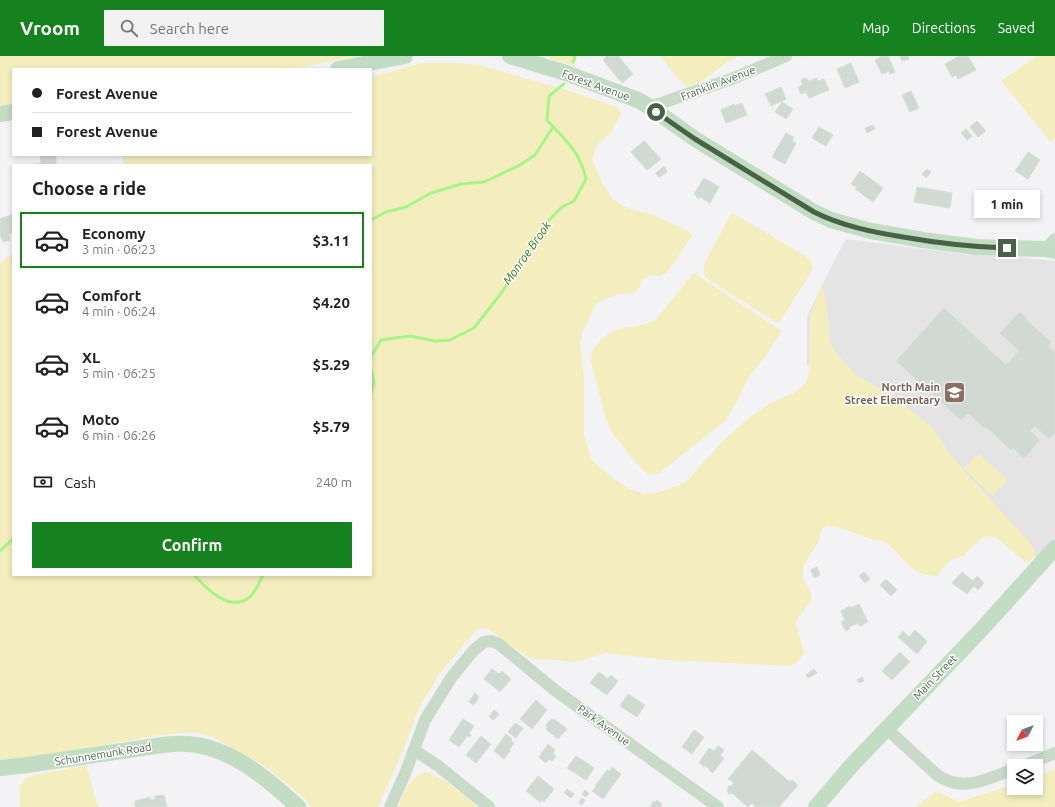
<!DOCTYPE html>
<html lang="en">
<head>
<meta charset="utf-8">
<style>
	:root { --surface:#fff; --page:#f2f2f2; --text:#202124; --muted:#757577; --line:#e0e0e0; --accent:#16811f }
	body { margin:0; font-family:Ubuntu,sans-serif; background:var(--page); color:var(--text); height:100vh; display:flex; flex-direction:column; font-size:15px; white-space:nowrap }
	* { box-sizing:border-box; margin:0 }
	p { font-size:13px; color:var(--muted) }
	.icon { flex:none; width:22px; height:22px; fill:none; stroke:currentColor; stroke-width:2; stroke-linecap:round; stroke-linejoin:round }
	.map { position:relative; flex:1; overflow:hidden }
	.side { position:absolute; left:12px; top:108px; width:360px; height:412px; display:flex; flex-direction:column; background:var(--surface); border-radius:0px; box-shadow:0 2px 6px #0003 }
	.side>* { flex:none }
	.top-card { position:absolute; left:12px; top:12px; width:360px; height:88px; border-radius:0px; box-shadow:0 2px 6px #0003; display:grid; align-content:center; height:88px; padding:0 20px; background:var(--surface) }
	.needle { width:26px; rotate:228deg }
	.buttons { position:absolute; left:1007px; top:659px; display:grid; gap:8px }
	.buttons a { display:grid; place-items:center; width:36px; height:36px; border-radius:0px; background:var(--surface); box-shadow:0 2px 6px #0003; font-size:20px }
	.end { position:absolute; width:18px; height:18px; margin:-9px; border:5px solid #486248; background:#fff; box-shadow:0 0 0 2px #fff }
	.from { border-radius:50% }
	.bubble { position:absolute; height:28px; border-radius:0px; background:var(--surface); box-shadow:0 2px 6px #0003; font-size:13px; font-weight:700; line-height:28px; text-align:center }
	.top-card b { display:flex; align-items:center; gap:14px; height:38px; font-size:15px }
	.top-card b+b { border-top:1px solid var(--line) }
	.top-card i { width:10px; height:10px; background:var(--text) }
	ul { padding:0; list-style:none }
	li { display:flex; align-items:center; gap:12px; height:56px; margin:0 8px 6px; padding:0 12px; border:2px solid transparent; border-radius:0px }
	li div { flex:1 }
	li b { display:block; font-size:15px }
	li em { font-style:normal; font-weight:700 }
	li.selected { border-color:var(--accent) }
	li>.icon { width:36px; height:36px; stroke-width:1.5 }
	h2 { padding:0 20px; font-size:18px; line-height:48px }
	.pay { display:flex; align-items:center; gap:10px; height:44px; padding:0 20px; font-size:15px }
	.pay p { margin-inline-start:auto }
	.primary-button { display:flex; gap:8px; margin-top:auto; padding:8px 20px }
	.primary-button a { flex:1; height:46px; border-radius:0px; background:var(--accent); color:#fff; font-size:16px; font-weight:700; line-height:46px; text-align:center }
	header { display:flex; align-items:center; gap:24px; box-sizing:border-box; height:56px; padding:0 20px; background:var(--accent); color:#fff }
	header strong { font-size:19px }
	nav { display:flex; gap:22px; margin-inline-start:auto; font-size:14px }
	.search { width:280px; height:36px; background:var(--page); display:flex; align-items:center; gap:10px; box-sizing:border-box; padding:0 14px; border-radius:0px; color:var(--muted); font-size:15px }
	.map>svg:first-child { display:block }
</style>
</head>
<body>
<header>
<strong>Vroom</strong>
<div class="search"><svg class="icon" aria-label="search" viewBox="0 0 24 24"><circle cx="10" cy="10" r="6"/><path d="M15 15l6 6"/></svg>Search here</div>
<nav><a>Map</a><a>Directions</a><a>Saved</a></nav>
</header>
<div class="map">
<svg width="1055" height="751" viewBox="0 0 1055 751">
	<rect width="100%" height="100%" fill="#f3f2f4"/>
	<path fill="#e4e4e5" d="M846,183L969,199L1004,200L1055,205V486L1039,505L904,364L807,310V262L809,256L835,203Z"/>
	<path fill="#f4eebe" d="M0,0H358L292,13H13V49L0,51Z
		M548,0H577L574,10L551,3Z
		M661,0H741C720,6 708,27 686,31L663,4Z
		M1037,0H1055V81L1051,86L1001,25Z
		M423,7H459L479,9L573,36L617,51L620,55V60L612,75L597,89L592,103L602,127L613,143L622,149L633,154L656,160L690,176L692,180L666,217L659,220L652,219L642,224L639,232L634,237L620,238L605,243L596,248L583,275L580,286L584,321V378L587,390L591,403L614,423L629,433L644,438L656,437L680,429L687,425C711,397 737,368 768,349C784,339 807,337 809,316L810,260L821,228L825,241L831,289L837,298L855,318L895,342L928,368L936,376L950,399L1031,488L1036,497L1028,508L996,482C981,476 973,490 964,500C950,502 945,509 936,520C910,519 905,502 888,488C881,483 878,485 871,483C856,479 842,470 826,470L821,474L819,485L803,510V522L811,537V545L798,562L796,567L804,598L796,607L790,610L669,604L605,597L594,601L573,606L547,603L539,604L528,601L488,573L480,572L475,576L440,617L420,650L402,697L378,751H312L302,740L264,710L213,681L194,676L160,679L37,701L0,706V208L13,197V519H371V109H123V99H371V21Z
		M733,157L810,203L813,213L779,267L776,266L706,222L704,218V208L731,158Z
		M694,217L782,275L765,301L748,322L736,348L725,365L658,418L651,419L645,416L635,406L611,375L606,363L591,306V297L601,283L611,276L618,273L646,268L656,263Z
		M979,398L1008,424L991,440L964,412Z
		M86,709L98,751H20V730L27,721Z
		M1055,713V751H915L937,735L959,746L1014,728V732H1036V721Z
		M425,716C446,722 462,738 479,751H398C405,736 408,722 425,716Z"/>
	<g fill="none" stroke-linecap="round" stroke-linejoin="round">
		<path stroke="#a7f588" stroke-width="3" d="M573,6L575,0
			M371,164L386,156L406,151L431,137L461,128L484,126L520,109L535,99L553,71
			M371,305V301L381,284L410,280L435,285L450,284L474,272L502,236L549,164L562,151L574,145L586,123C580,95 565,84 547,64L549,40L564,28
			M371,314L374,326L371,338
			M0,495L13,483
			M194,519C206,532 228,555 247,543C255,538 259,527 263,519"/>
	</g>
	<path fill="#d1dad2" stroke="#d6ded7" d="M607,0H618L633,18L622,27L603,4Z
		M880,0H888L895,16L890,18L889,15L882,18L875,4L881,1Z
		M900,0H908L909,3L902,5Z
		M959,0H968L976,14L958,23L956,19L952,21L945,8Z
		M851,7L859,26L845,32L837,13Z
		M806,22L808,25L817,22L818,25L824,23L829,34L809,42L806,36L801,38L798,31L803,29L801,24Z
		M781,31L786,43L771,50L765,38Z
		M911,35L919,52L910,56L902,39Z
		M782,46L793,53L786,63L775,56Z
		M742,47L747,59L726,67L721,54L734,48V50Z
		M977,65L986,75L978,81L970,71Z
		M873,69L875,73L867,77L865,72Z
		M819,71L833,79L826,90L812,82Z
		M966,73L972,80L967,84L961,77Z
		M786,77L794,81L792,85L796,87L785,108L772,101Z
		M644,85L661,103L647,114L631,96Z
		M1028,96L1040,104L1028,123L1015,115Z
		M40,99H56V109H34V108L41,107Z
		M663,111H665L667,116L660,121H658L656,117Z
		M927,113L931,116L926,122L922,118Z
		M860,115L883,132L873,146L855,133L857,131L851,128Z
		M704,122L719,131L710,147L700,141L699,143L696,141L697,140L694,138Z
		M917,131L952,137L950,152L914,146Z
		M13,158V176L9,178L10,184L3,186L0,179V163Z
		M944,252L1006,309L1019,295L1000,277L1020,256L1026,262L1025,263L1051,286L1048,290L1055,296V377L1049,383L1035,370L1030,375L1040,384L1024,402L1013,392L1011,394L985,370L984,372L968,357L961,364L896,305Z
		M817,511L820,519L814,522L811,514Z
		M864,516L870,523L865,527L859,520Z
		M962,516L973,525L977,520L984,527L978,534L974,530L967,538L952,527Z
		M886,523L897,534L891,540L880,529Z
		M859,548L868,566L860,570L858,567L849,571L850,573L846,575L841,566L845,564L841,555L850,550L851,552Z
		M915,574L927,585L917,598L898,581L903,575L909,581Z
		M900,596L910,606L892,624L882,615Z
		M492,613L499,618L502,615L511,623L500,636L484,623Z
		M814,613L817,617L808,622L806,619Z
		M599,616L608,623L611,619L618,625L607,639L590,627Z
		M862,621L864,625L859,627L857,624Z
		M475,637L479,641L474,649L469,646Z
		M628,638L645,649L637,661L620,650Z
		M536,644L547,654L532,673L520,663Z
		M494,654L499,658L494,664L489,661Z
		M463,663L474,670L469,677L471,679L469,681L467,680L459,691L449,684Z
		M551,663L553,664L554,663L567,673L558,683L546,673L548,670L546,669Z
		M515,667L523,672L516,682L508,676Z
		M694,674L704,681L692,698L682,691Z
		M506,678L512,683L511,685L514,687L509,694L510,695L504,703L494,695Z
		M481,680L491,688L476,707L466,699Z
		M548,688L555,694L553,697L556,700L552,705L549,703L546,707L539,701Z
		M718,690L724,694L720,700L724,702L713,717L709,714L710,713L705,710L704,711L699,707L709,692L714,695Z
		M752,694L790,726L792,724L798,729L779,751H754L755,750L752,747L748,751L733,738H728V730H731L734,727L728,723Z
		M576,700L594,712L586,724L567,712Z
		M612,711L621,718L603,743L592,735L596,731L595,730L607,714L610,715Z
		M538,720L554,733L544,746L542,744L540,746L526,735Z
		M567,733L574,738L571,742L564,737Z
		M585,734L589,737L586,741L582,738Z
		M164,739L167,751H135V745L150,741V744L155,743V740Z
		M582,742L585,744L582,749L579,747Z
		M657,744L662,748L661,750L662,751H650L654,745L655,746Z"/>
	<g fill="none" stroke-linecap="round" stroke-linejoin="round">
		<path stroke="#c9dac8" stroke-width="12" d="M650,51L734,22L786,0
			M1045,193L1055,183
			M886,672L937,719C963,737 987,723 1014,713
			M414,694L437,709L489,751
			M1023,710L1055,697
			M390,751L405,718L425,664L451,622L473,595L484,586L491,585L499,588L556,635L718,751"/>
		<path stroke="#c3dcc4" stroke-width="16" d="M510,0L566,17L638,44L650,51L695,83L814,156L831,164L871,175L923,184L976,191L1045,193L1055,195
			M338,13L405,0
			M0,58L13,56
			M0,712L27,709L163,689C177,687 192,687 206,691C241,700 272,727 298,751
			M816,751L851,710L980,575L1055,492"/>
	</g>
	<g fill="none" stroke-linecap="round" stroke-linejoin="round">
		<path stroke="#486248" stroke-width="5" d="M656,56L695,83L814,156C842,170 872,176 903,181C937,187 972,191 1007,192"/>
	</g>
	<defs>
		<symbol id="school-square" viewBox="-11 -11 22 22"><rect x="-9" y="-9" width="18" height="18" rx="4" fill="#8d6e63" stroke="#fff"/><path d="M0-5L7-2L0 1L-7-2ZM-4 1L0 2.5L4 1V4Q0 6-4 4Z" fill="#fff"/></symbol>
	</defs>
	<g fill-rule="evenodd">
		<use href="#school-square" x="942" y="324" width="25" height="25"/>
	</g>
	<g text-anchor="middle" stroke-width="3" stroke-linejoin="round" paint-order="stroke">
		<g font-size="11" fill="#486248" stroke="#fff">
			<text transform="translate(718 27) rotate(-21)" y="4">Franklin Avenue</text>
			<text transform="translate(596 29) rotate(20)" y="4">Forest Avenue</text>
			<text transform="translate(935 621) rotate(-46)" y="4">Main Street</text>
			<text transform="translate(604 669) rotate(36)" y="4">Park Avenue</text>
			<text transform="translate(103 698) rotate(-9)" y="4">Schunnemunk Road</text>
		</g>
		<g font-size="11" font-weight="bold" fill="#785e54" stroke="#fff" text-anchor="end">
			<text x="940" y="335">North Main<tspan x="940" dy="13">Street Elementary</tspan></text>
		</g>
		<g font-size="12" font-style="italic" fill="#2a8006" stroke="#fff">
			<text transform="translate(527 197) rotate(-55)" y="4">Monroe Brook</text>
		</g>
	</g>
</svg>
<div class="buttons">
<a><svg class="needle" viewBox="-14 -14 28 28"><path d="M0-13l5 13h-10z" fill="#e53935"/><path d="M0 13l5-13h-10z" fill="#757577"/></svg></a>
<a><svg class="icon" aria-label="layers" viewBox="0 0 24 24"><path d="M12 4l9 5-9 5-9-5zM3 14l9 5 9-5"/></svg></a>
</div>
<i class="end from" style="left:656px;top:56px"></i>
<i class="end" style="left:1007px;top:192px"></i>
<div class="bubble" style="left:974px;top:134px;width:66px">1 min</div>
<div class="top-card">
<b><i class="from"></i>Forest Avenue</b>
<b><i></i>Forest Avenue</b>
</div>
<section class="side">
<h2>Choose a ride</h2>
<ul>
<li class="selected"><svg class="icon" aria-label="car" viewBox="0 0 24 24"><path d="M5 17H2v-5l4-1 3-4h7l3 4 3 1v5h-3M9 17h6M6 11h13"/><circle cx="7" cy="17" r="2"/><circle cx="17" cy="17" r="2"/></svg><div><b>Economy</b><p>3 min · 06:23</p></div><em>$3.11</em></li>
<li><svg class="icon" aria-label="car" viewBox="0 0 24 24"><path d="M5 17H2v-5l4-1 3-4h7l3 4 3 1v5h-3M9 17h6M6 11h13"/><circle cx="7" cy="17" r="2"/><circle cx="17" cy="17" r="2"/></svg><div><b>Comfort</b><p>4 min · 06:24</p></div><em>$4.20</em></li>
<li><svg class="icon" aria-label="car" viewBox="0 0 24 24"><path d="M5 17H2v-5l4-1 3-4h7l3 4 3 1v5h-3M9 17h6M6 11h13"/><circle cx="7" cy="17" r="2"/><circle cx="17" cy="17" r="2"/></svg><div><b>XL</b><p>5 min · 06:25</p></div><em>$5.29</em></li>
<li><svg class="icon" aria-label="car" viewBox="0 0 24 24"><path d="M5 17H2v-5l4-1 3-4h7l3 4 3 1v5h-3M9 17h6M6 11h13"/><circle cx="7" cy="17" r="2"/><circle cx="17" cy="17" r="2"/></svg><div><b>Moto</b><p>6 min · 06:26</p></div><em>$5.79</em></li>
</ul>
<div class="pay"><svg class="icon" aria-label="cash" viewBox="0 0 24 24"><path d="M3 7h18v10H3z"/><circle cx="12" cy="12" r="2"/></svg>Cash<p>240 m</p></div>
<div class="primary-button"><a>Confirm</a></div>
</section>
</div>
</body>
</html>
